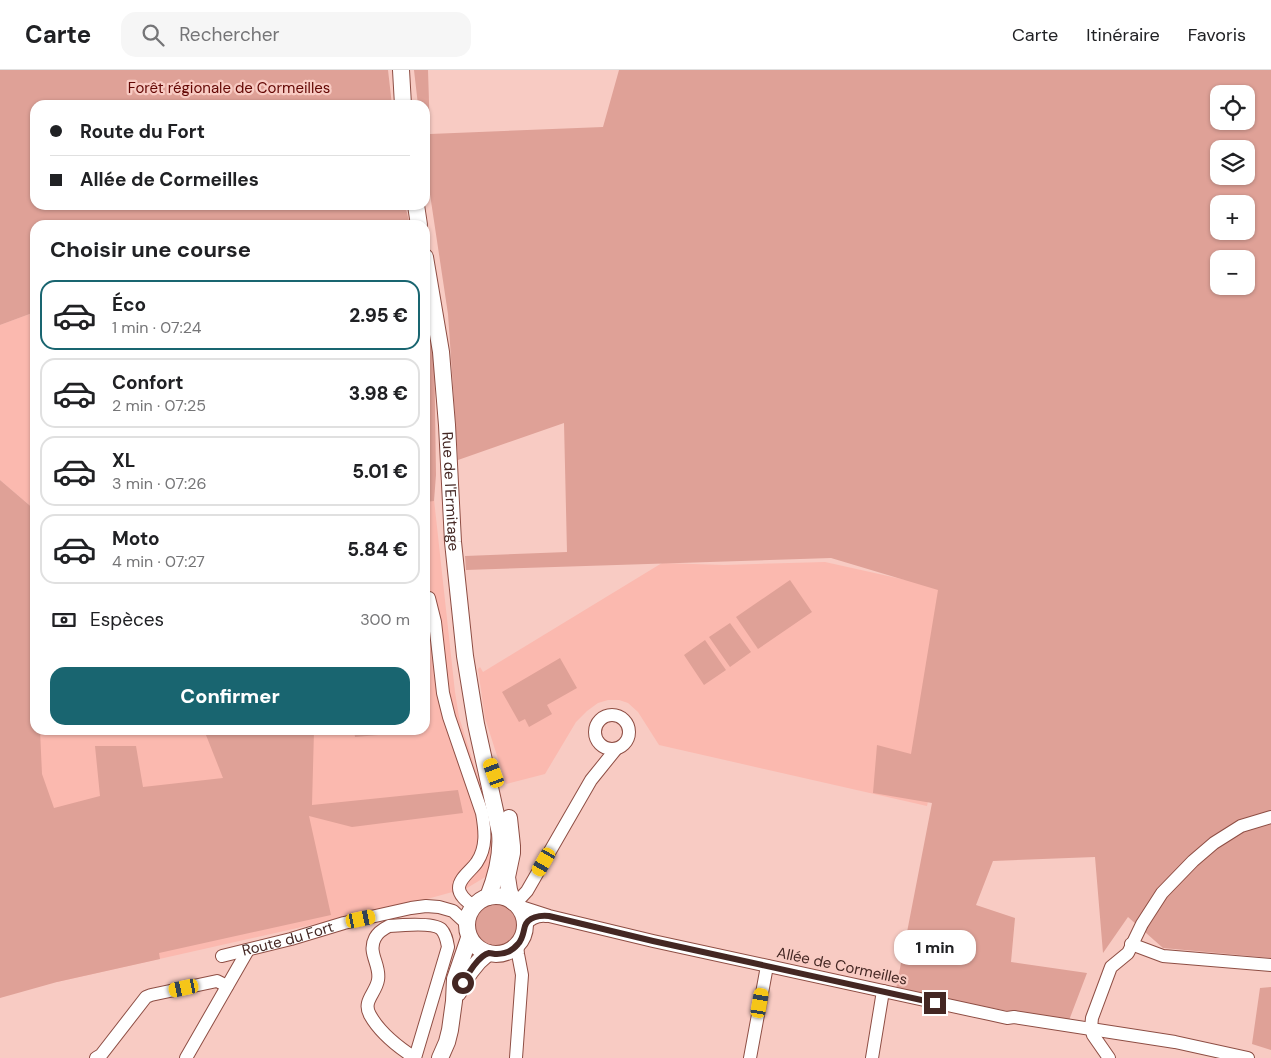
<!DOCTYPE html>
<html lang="fr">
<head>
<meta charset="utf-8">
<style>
	:root { --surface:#fff; --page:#f6f6f6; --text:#202124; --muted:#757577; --line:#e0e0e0; --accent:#196570 }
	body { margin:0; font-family:"DM Sans",sans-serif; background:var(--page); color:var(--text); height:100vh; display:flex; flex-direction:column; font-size:19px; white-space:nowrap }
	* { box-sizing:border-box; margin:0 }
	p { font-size:16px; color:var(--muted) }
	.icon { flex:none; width:28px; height:28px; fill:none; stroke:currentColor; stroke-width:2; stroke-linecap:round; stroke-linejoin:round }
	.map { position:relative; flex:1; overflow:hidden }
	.side { position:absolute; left:30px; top:150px; width:400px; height:515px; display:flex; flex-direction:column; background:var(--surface); border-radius:15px; box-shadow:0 1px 4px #0004 }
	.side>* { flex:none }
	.guide { position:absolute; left:30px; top:30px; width:400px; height:110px; border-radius:15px; box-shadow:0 1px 4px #0004; display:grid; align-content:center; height:110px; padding:0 20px; background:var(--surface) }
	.controls { position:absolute; left:1210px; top:15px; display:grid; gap:10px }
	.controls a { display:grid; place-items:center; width:45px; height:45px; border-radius:10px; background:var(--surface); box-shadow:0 1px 4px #0004; font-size:25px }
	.end { position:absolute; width:22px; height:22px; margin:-11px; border:6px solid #442723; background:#fff; box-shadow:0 0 0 2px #fff }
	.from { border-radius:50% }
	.bubble { position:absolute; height:35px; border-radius:15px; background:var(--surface); box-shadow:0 1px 4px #0004; font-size:16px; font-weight:800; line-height:35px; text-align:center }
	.car { position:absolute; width:15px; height:30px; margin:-15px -8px; border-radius:6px; box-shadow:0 0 4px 1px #0007; background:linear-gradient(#f5c518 24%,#345 0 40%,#f5c518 0 76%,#345 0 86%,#f5c518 0) }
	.guide b { display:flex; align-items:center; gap:18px; height:48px; font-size:19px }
	.guide b+b { border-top:1px solid var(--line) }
	.guide i { width:12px; height:12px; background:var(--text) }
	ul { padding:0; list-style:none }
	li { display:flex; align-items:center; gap:15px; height:70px; margin:0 10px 8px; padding:0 10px; border:2px solid var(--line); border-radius:15px }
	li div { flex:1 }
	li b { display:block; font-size:19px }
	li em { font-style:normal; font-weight:800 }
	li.on { border-color:var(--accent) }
	li>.icon { width:45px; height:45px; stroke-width:1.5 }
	h2 { padding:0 20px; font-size:22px; line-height:60px }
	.pay { display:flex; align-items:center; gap:12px; height:55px; padding:0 20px; font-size:19px }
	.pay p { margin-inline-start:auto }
	.primary-button { display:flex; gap:10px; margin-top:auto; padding:10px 20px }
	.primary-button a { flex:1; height:58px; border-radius:15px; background:var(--accent); color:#fff; font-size:20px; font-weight:800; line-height:58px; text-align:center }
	header { display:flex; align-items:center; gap:30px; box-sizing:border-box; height:70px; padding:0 25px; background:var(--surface); border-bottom:1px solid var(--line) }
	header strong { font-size:24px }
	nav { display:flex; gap:28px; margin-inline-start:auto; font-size:18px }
	.search { width:350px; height:45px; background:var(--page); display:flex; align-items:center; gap:12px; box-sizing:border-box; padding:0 18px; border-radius:15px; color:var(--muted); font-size:19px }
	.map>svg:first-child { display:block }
</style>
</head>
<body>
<header>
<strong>Carte</strong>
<div class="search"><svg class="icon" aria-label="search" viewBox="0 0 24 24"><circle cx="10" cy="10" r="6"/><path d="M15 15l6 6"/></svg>Rechercher</div>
<nav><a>Carte</a><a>Itinéraire</a><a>Favoris</a></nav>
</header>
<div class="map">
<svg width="1271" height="988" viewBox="0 0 1271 988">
	<rect width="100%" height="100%" fill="#f8cbc3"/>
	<path fill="#fbb9af" d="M35,242V440L0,410V255Z
		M425,347L455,622L459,647L491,748L493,759L492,782L487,806L467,818L427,829L57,912L35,660H425Z
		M825,492L969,524L927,736L659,675L638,642L628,633L619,630H608L598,633L587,641L576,652L545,704L506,714L485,648L478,599L480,597L483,602L662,493L724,495Z"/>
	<path fill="#dfa197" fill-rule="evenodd" d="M0,0H388L392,35H35V135H405L410,155H271L265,152L258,155H35V242L0,255Z
		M414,0H428L430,64L603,57L619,0H1271V888L1163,878L1128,847L1103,883L1095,787L993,791L976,835L1015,848L1011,892L1087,903L1068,953L896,919L932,733L873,723L877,675L911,684L938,520L831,488L466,500L465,486L567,482L564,353L458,390L448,244L425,91V35H418ZM1219,24H1246V51H1219ZM1219,79H1246V106H1219ZM1219,134H1246V161H1219ZM1219,189H1246V216H1219Z
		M425,225L434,268L436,405L434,431L425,432Z
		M0,410L35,440V660H40L42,704L54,738L100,726L95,676H136L143,717L223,708L204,660L314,661L312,735L458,720L463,743L352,757L309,746L331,845L159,883L160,889L57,912L0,928Z
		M790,510L812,542L758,579L736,547Z
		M730,553L751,582L730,597L709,567Z
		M705,570L726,600L704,615L684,585Z
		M560,588L577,618L547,635L552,644L529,657L525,649L519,652L502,622Z
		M354,660H425V661L355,667Z
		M475 855a21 21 0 1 1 42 0a21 21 0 1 1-42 0Z
		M1271,917V980L1252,974L1260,918Z"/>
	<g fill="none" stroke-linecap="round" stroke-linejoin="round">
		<defs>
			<g id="minor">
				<path d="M429,528L435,552L443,623L449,647L482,743C485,760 487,777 477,792C472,800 459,808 459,818C459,826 468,832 473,836"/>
				<circle cx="612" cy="662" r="17"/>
				<path d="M515,834L527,821L591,710L616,679"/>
				<path d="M518,836L549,846L653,871L989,944L1007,948L1014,947L1175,972L1248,988"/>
				<path d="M525,855C530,849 537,845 546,846"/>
				<path d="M1131,874L1163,886L1271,895"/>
				<path id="s1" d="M222,886L291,869L344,853L411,838L426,836L439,837L453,841L466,853"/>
				<path d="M96,988L101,985L146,927L151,925L217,911L227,916"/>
				<path d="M186,988L248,880"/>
				<path d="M415,988C398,977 380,963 370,945C362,931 376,923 378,910C381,895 367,883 375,868C378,862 383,859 389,856C400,855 433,852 441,859C446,864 447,871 448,877L415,988"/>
				<path d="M516,988L522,905L518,884L517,875"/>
				<path d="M750,988L767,896"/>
				<path d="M872,988L883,921"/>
				<path d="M1109,988L1093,965L1091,958L1092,948L1111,897L1128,883L1142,854L1162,823L1193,791L1214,773L1241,756L1271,747"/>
			</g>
			<g id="tertiary">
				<path d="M401,0L403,35"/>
				<path d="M416,135L419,155"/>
				<path id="s2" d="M425,187L441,282L447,355L453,472L465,586L476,654L500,763C502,784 496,807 488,827"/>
				<path d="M509,748L512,776V783L507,807L509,820L513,832"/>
				<circle cx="496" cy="855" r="29"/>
				<path d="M458,923C466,907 474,894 488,883"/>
				<path d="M440,988L447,972L450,960L454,931L455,909L469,868"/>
			</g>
		</defs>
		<use href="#minor" stroke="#8e4e44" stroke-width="14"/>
		<use href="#tertiary" stroke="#8e4e44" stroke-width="18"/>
		<use href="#minor" stroke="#fff" stroke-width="12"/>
		<use href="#tertiary" stroke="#fff" stroke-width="16"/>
	</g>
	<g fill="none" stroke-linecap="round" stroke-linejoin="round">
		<path stroke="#442723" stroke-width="6" d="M463,913C467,905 479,885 489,883C491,883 494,884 497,884C505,884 513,880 518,874C523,869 523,863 525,856C528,847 540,845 549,846L653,871L935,933"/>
	</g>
	<g text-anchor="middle" stroke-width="4.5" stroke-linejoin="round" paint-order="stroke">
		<g font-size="15" fill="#630704" stroke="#f8cbc3">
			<text x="229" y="23">Forêt régionale de Cormeilles</text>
		</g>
		<g font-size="15" fill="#442723" stroke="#f8cbc3">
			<text dy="5" stroke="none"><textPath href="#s2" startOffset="236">Rue de l'Ermitage</textPath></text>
			<text dy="5" stroke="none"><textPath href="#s1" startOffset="68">Route du Fort</textPath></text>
			<text transform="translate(842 896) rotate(12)" y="5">Allée de Cormeilles</text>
		</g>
	</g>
</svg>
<div class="controls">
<a><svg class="icon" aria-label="locate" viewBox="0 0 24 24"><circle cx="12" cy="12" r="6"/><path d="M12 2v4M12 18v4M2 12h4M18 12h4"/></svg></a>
<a><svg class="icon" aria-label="layers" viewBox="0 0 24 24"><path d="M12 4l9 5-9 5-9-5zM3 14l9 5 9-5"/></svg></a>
<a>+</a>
<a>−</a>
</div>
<i class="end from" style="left:463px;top:913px"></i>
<i class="end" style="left:935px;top:933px"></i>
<div class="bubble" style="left:894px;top:860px;width:82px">1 min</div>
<i class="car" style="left:494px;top:703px;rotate:340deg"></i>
<i class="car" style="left:544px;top:792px;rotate:210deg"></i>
<i class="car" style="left:361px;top:849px;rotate:78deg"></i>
<i class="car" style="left:184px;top:918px;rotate:258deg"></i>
<i class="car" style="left:760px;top:933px;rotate:10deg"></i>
<div class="guide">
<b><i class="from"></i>Route du Fort</b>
<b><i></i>Allée de Cormeilles</b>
</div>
<section class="side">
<h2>Choisir une course</h2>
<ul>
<li class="on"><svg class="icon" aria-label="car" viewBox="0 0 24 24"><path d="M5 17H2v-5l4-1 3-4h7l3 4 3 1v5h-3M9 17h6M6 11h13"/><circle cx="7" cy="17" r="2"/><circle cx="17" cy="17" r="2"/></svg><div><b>Éco</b><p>1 min · 07:24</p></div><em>2.95 €</em></li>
<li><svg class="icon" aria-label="car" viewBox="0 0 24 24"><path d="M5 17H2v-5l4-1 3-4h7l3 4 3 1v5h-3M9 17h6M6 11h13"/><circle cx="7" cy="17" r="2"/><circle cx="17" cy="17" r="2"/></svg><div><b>Confort</b><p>2 min · 07:25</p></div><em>3.98 €</em></li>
<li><svg class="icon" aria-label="car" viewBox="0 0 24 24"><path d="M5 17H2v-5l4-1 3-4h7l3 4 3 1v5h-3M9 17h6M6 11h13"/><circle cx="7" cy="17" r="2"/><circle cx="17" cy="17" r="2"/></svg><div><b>XL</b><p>3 min · 07:26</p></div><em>5.01 €</em></li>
<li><svg class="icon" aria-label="car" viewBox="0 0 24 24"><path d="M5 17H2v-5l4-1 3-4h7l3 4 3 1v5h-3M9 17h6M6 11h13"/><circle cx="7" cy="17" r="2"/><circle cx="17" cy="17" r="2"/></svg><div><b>Moto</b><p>4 min · 07:27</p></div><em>5.84 €</em></li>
</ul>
<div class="pay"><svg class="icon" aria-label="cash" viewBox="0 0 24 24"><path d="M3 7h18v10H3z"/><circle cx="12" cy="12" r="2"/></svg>Espèces<p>300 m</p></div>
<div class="primary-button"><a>Confirmer</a></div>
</section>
</div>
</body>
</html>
